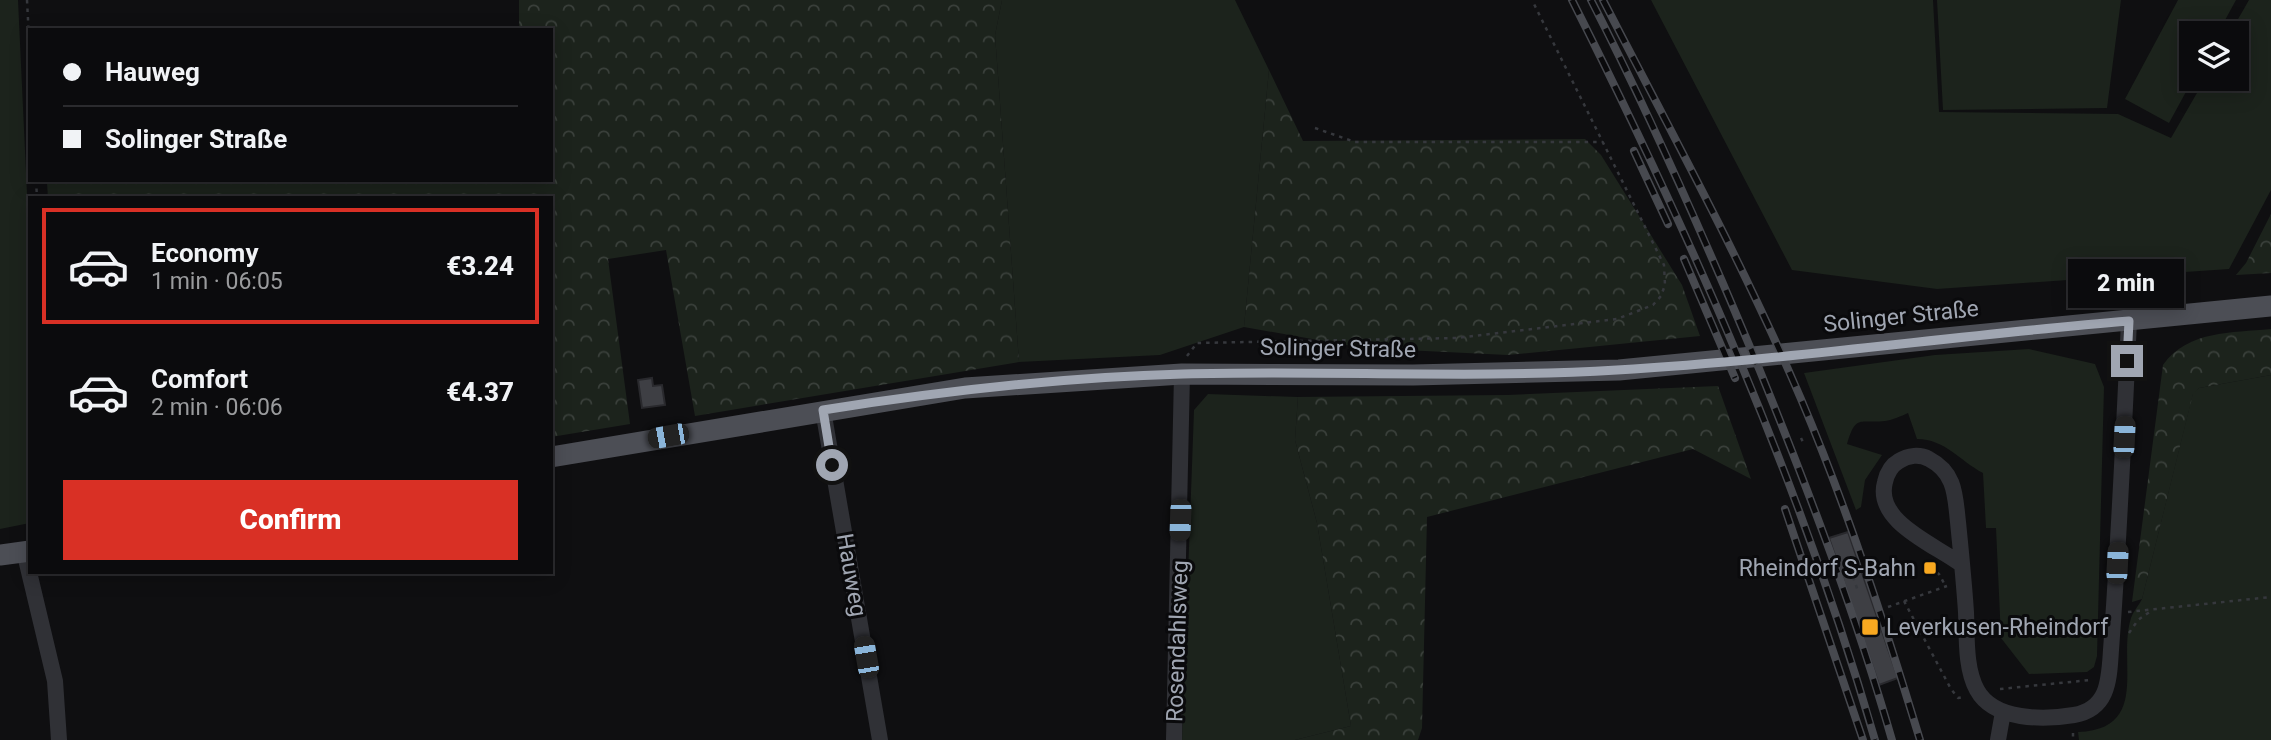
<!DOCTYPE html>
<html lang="en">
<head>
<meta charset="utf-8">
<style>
	:root { --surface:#0b0b0d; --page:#141416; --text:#f1f3f6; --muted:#9a9b9d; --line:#2b2b2e; --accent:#d93025 }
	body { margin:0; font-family:Roboto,sans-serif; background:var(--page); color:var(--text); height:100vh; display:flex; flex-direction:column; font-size:26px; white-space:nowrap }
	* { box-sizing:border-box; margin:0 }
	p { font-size:23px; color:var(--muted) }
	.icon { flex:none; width:38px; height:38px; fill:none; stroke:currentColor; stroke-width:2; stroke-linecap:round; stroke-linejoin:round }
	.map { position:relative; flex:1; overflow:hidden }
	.side { position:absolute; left:28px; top:196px; width:525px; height:378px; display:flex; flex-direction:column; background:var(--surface); border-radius:0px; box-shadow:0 4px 18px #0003,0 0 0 2px var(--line) }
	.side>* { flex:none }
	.guide { position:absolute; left:28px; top:28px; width:525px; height:154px; border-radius:0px; box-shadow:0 4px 18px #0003,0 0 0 2px var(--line); display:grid; align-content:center; height:154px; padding:0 35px; background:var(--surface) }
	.buttons { position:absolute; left:2179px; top:21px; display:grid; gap:14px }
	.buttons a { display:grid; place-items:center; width:70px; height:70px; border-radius:0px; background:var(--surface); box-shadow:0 4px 18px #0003,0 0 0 2px var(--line); font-size:35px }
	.end { position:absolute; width:32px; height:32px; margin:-16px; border:9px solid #a0a6b2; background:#111; box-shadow:0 0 0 4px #111 }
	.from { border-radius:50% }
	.bubble { position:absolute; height:49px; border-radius:0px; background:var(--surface); box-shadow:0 4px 18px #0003,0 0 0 2px var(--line); font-size:23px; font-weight:800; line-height:49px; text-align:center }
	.car { position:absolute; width:21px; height:42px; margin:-21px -10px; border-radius:9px; box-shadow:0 0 5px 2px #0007; background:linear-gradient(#222 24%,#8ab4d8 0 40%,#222 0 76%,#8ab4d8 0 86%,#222 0) }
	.guide b { display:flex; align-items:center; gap:24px; height:66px; font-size:26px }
	.guide b+b { border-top:2px solid var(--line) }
	.guide i { width:18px; height:18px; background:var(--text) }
	ul { padding:12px 0 0; list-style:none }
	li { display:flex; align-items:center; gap:21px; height:116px; margin:0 14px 10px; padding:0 21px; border:4px solid transparent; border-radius:0px }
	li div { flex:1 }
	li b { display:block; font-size:26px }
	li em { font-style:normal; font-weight:800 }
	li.current { border-color:var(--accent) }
	li>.icon { width:63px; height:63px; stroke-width:1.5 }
	.cta { display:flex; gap:14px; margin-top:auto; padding:14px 35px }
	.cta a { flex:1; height:80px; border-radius:0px; background:var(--accent); color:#fff; font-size:28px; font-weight:800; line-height:80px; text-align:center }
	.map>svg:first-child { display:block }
</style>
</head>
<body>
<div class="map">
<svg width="2271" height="740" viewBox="0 0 2271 740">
	<defs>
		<pattern id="forest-crowns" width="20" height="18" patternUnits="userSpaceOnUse" patternTransform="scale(1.75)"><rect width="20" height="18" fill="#1c231c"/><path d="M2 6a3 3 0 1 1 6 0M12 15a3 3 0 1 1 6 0" fill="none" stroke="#3a403b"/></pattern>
	</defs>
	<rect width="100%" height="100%" fill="#0f0f11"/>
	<path fill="#1c231c" d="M0,0H18L30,258V523L0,529Z
		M1002,0H1235L1269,70L1244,327L1160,355L1019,362L995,35Z
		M1651,0H1933L1939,112L2118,114L2171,138L2205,79H2236V33H2230L2249,0H2271V190L2229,269L1937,289L1792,270Z
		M1937,0H2121L2107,108L1943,110Z
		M2178,0H2236L2218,33H2191L2193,79L2169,123L2125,99Z
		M2029,349L2095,364L2104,387L2097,656L2094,667L2087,672L2029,674L2001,638L1996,528H1986L1983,473C1960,461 1945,439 1917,439L1908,413C1901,416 1893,420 1885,421C1860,424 1856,413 1847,444L1882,455L1865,480L1861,507L1856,510L1804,373L1935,355Z
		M2271,375V740H2079L2078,732C2151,729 2117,662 2131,618C2133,612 2139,605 2142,599L2193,393L2199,388Z
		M1208,394L1298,397L1295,440L1317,523L1351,726L1295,740H1182L1194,410Z"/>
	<path fill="url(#forest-crowns)" d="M519,0H1002L995,35L1019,362L695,416L666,250L608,259L630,424L551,437V198H48L47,182L58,180H551V30H519Z
		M1269,70L1303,141L1585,139L1601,155L1682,285L1700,336L1508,355L1363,348L1244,327Z
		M2271,214V273L2236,275L2246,263Z
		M2271,329V375L2199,388L2193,394L2142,599L2132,602L2163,365C2188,330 2232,333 2271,329Z
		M1718,386L1751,479L1693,449L1427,517L1422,728L1418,740H1295L1351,726L1317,523L1295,440L1298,397L1508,395Z"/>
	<path fill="#3e3f44" stroke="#29292d" stroke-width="2" d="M652,378L653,386L662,385L665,405L642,408L638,380Z
		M1848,532L1898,678L1879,685L1829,538Z"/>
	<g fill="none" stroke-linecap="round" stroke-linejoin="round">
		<path stroke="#36383d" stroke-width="2.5" stroke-dasharray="3.5 5" stroke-linecap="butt" d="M27,0L30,58
			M1315,128L1355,142H1603
			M36,180L37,198
			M1187,356L1197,343L1457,338L1617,319L1653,305L1661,296L1665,285L1664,265L1532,0
			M1801,438L1804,444
			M1930,568L1939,574L1946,587
			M1853,577L1858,591
			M1904,601L1951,689L1958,698L1963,697
			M1888,607L1947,586
			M2128,612L2271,597
			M2129,633L2138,620L2151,611
			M2000,689L2090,680
			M2073,733V740"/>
		<path stroke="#303136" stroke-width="16" d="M823,410L880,740
			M24,551L55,681L59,740
			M1962,565C1936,545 1874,522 1885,482C1887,473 1892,465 1899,461C1908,455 1920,454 1929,459C1956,473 1955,496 1958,522C1961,552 1964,582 1966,612C1967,637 1965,668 1977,690C1994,721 2044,720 2074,715C2109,709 2109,679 2111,650C2119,540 2124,431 2129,321
			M1174,740L1182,374
			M1998,740L2003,712"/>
		<path stroke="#4c4e55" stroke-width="21" d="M551,457L965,388L1182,374L1413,375L1619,370L2271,306
			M0,555L30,551"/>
		<defs>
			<path id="rail" d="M1572,0C1692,238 1801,484 1875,740
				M1591,0C1653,121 1708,246 1760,371C1809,492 1856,615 1892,740
				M1603,0C1671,132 1743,263 1801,399C1848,510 1885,625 1920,740
				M1634,151L1668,224
				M1684,259L1735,378
				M1785,509L1863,740"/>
		</defs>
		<use href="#rail" stroke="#47494f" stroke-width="8"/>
		<use href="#rail" stroke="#0a0a0c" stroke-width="5" stroke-dasharray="16" stroke-linecap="butt"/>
	</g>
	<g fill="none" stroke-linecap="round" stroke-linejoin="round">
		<path stroke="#a0a6b2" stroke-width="9" d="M832,465L823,410C943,391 1062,377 1183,374C1328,370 1473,379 1617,370C1788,360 1958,335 2129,321L2127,361"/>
	</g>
	<g fill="#f8a820" stroke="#0a0a0c" stroke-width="2.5">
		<rect x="1923" y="561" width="14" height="14" rx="3.5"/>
		<rect x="1861" y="618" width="18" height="18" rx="3.5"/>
	</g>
	<g text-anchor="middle" stroke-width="6" stroke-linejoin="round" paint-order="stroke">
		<g font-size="23" fill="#a0a6b2" stroke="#0a0a0c">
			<text transform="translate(1901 316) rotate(-6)" y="8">Solinger Straße</text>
			<text transform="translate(1338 348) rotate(1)" y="8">Solinger Straße</text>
			<text transform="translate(852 575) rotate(80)" y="8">Hauweg</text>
			<text transform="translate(1177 641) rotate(-88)" y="8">Rosendahlsweg</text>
		</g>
		<g font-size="23" fill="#a0a6b2" stroke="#0a0a0c" text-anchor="end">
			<text x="1916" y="576">Rheindorf S-Bahn</text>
			<text x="1886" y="635" text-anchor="start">Leverkusen-Rheindorf</text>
		</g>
	</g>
</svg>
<div class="buttons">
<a><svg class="icon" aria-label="layers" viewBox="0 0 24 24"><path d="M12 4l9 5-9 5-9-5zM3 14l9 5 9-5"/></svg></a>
</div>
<i class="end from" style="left:832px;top:465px"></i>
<i class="end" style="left:2127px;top:361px"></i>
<div class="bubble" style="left:2068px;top:259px;width:116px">2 min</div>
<i class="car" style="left:668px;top:436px;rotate:260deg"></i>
<i class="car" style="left:2124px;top:437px;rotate:3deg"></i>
<i class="car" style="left:1180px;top:520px;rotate:182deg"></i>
<i class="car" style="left:2117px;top:563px;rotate:3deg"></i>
<i class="car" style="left:866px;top:657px;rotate:350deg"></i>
<div class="guide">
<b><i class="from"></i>Hauweg</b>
<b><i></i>Solinger Straße</b>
</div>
<section class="side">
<ul>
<li class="current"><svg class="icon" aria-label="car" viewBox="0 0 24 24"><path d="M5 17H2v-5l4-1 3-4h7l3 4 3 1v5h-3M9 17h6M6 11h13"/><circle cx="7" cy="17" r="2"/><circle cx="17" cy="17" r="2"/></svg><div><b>Economy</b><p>1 min · 06:05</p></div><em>€3.24</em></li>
<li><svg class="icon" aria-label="car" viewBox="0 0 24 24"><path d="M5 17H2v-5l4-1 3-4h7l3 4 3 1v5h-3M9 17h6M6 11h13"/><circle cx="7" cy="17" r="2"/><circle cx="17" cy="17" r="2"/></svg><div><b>Comfort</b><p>2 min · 06:06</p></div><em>€4.37</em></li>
</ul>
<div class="cta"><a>Confirm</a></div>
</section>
</div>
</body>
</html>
